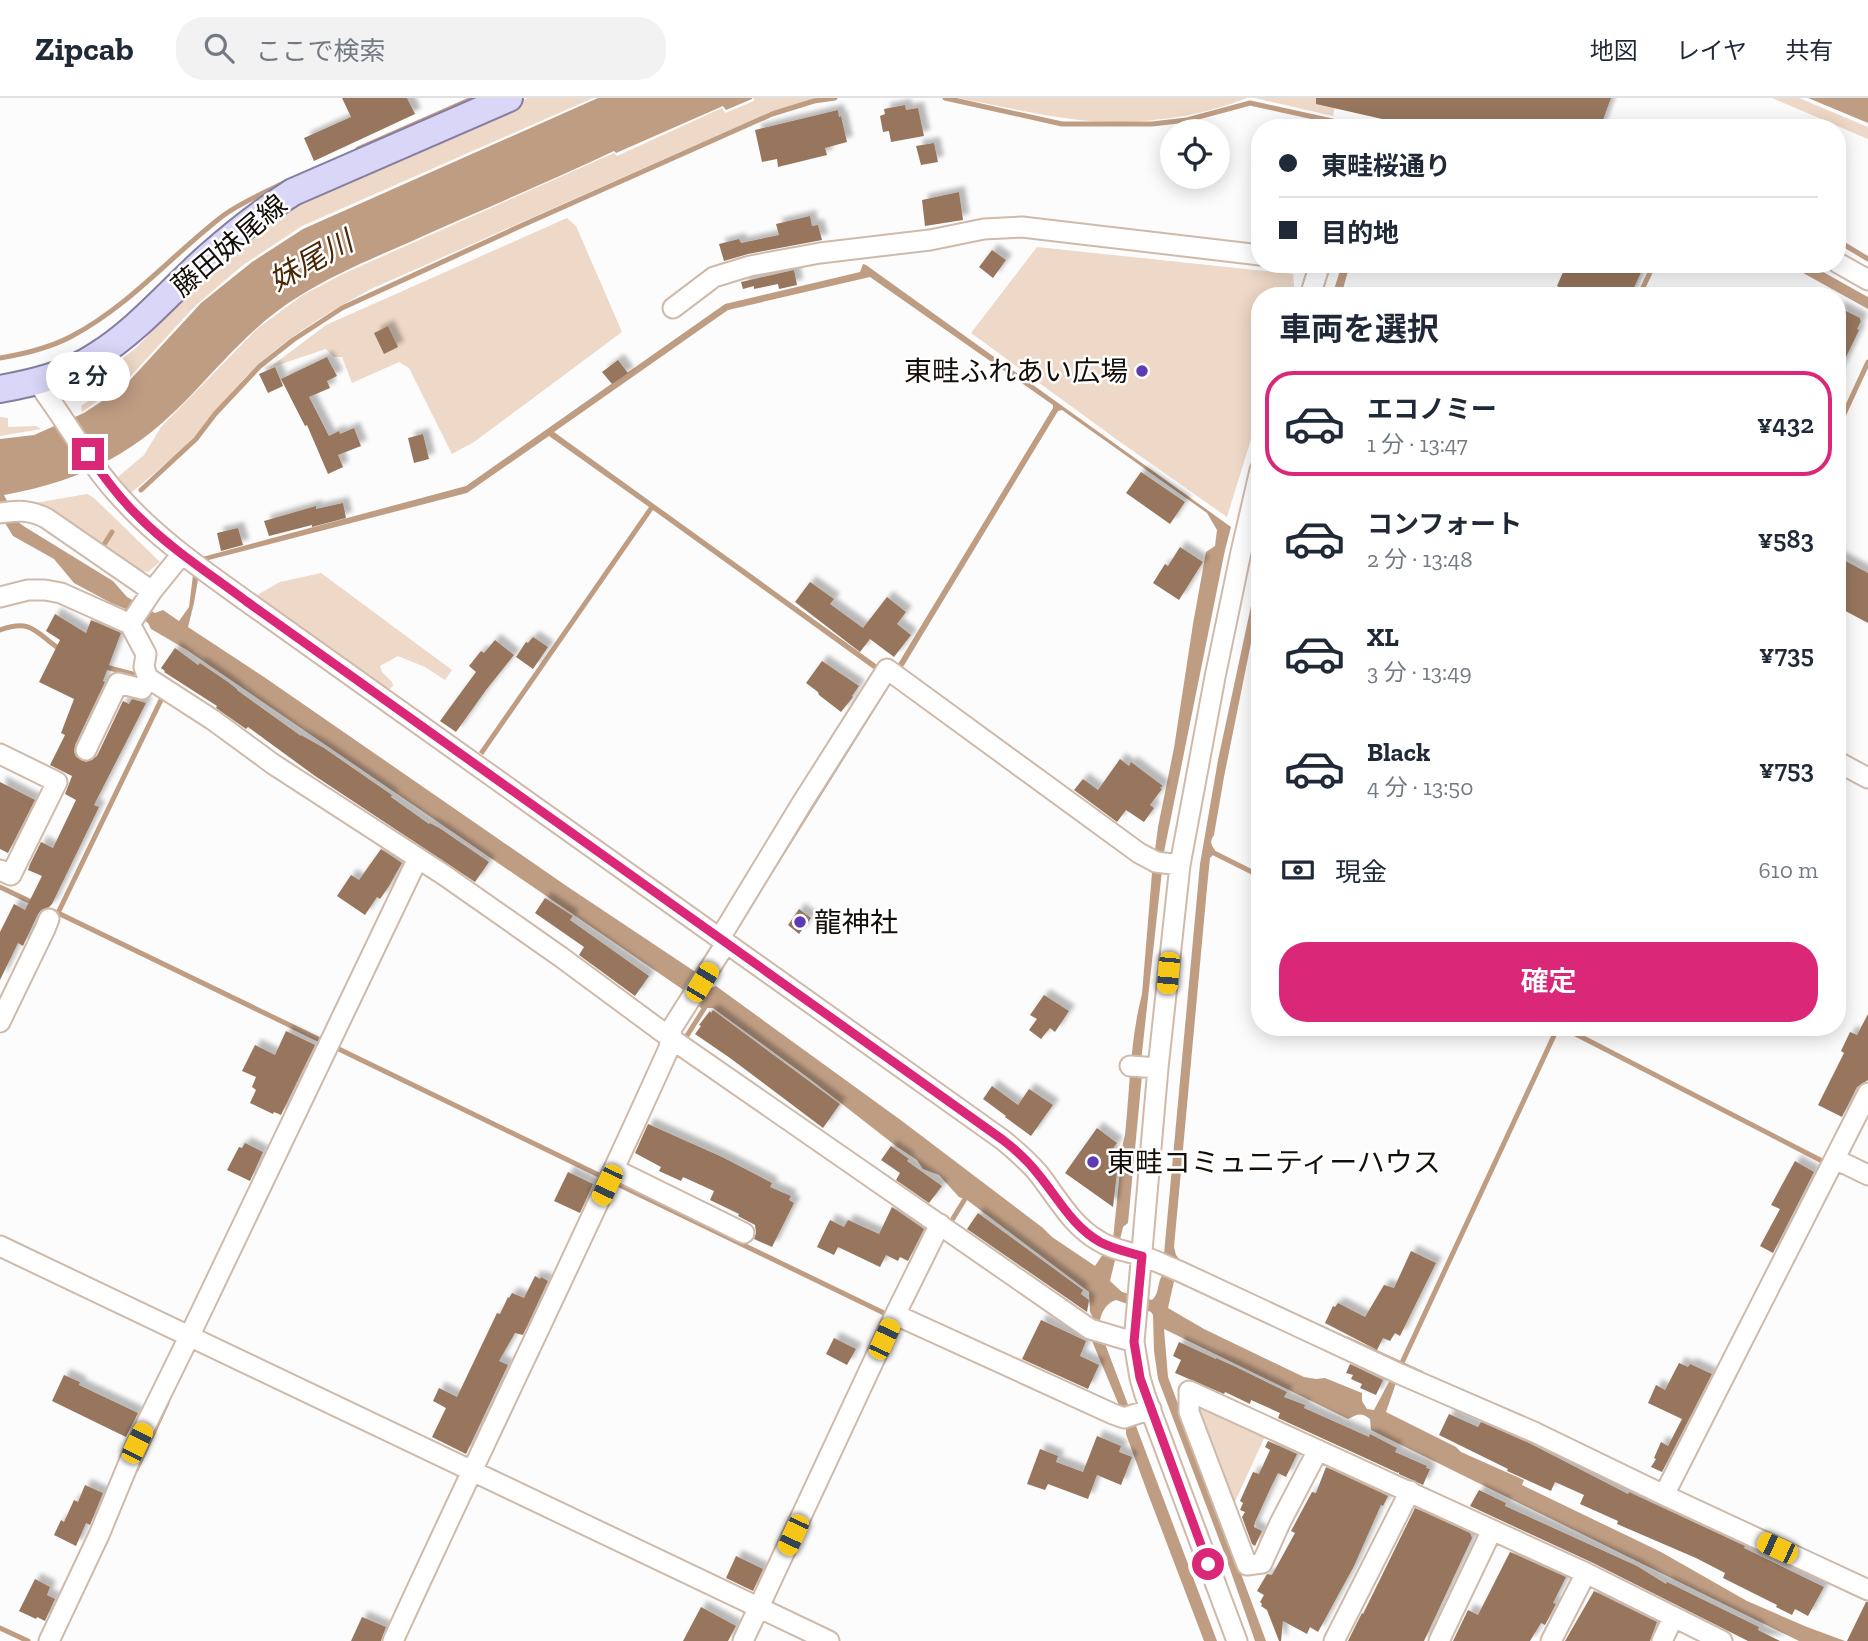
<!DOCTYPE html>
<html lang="ja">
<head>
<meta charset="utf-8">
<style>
	:root { --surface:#fff; --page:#f2f2f3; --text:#1f2937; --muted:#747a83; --line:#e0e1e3; --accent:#db2777 }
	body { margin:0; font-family:"Zilla Slab","Noto Sans JP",serif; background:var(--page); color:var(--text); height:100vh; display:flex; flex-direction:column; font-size:26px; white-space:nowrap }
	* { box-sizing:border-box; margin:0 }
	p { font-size:23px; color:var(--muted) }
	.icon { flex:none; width:38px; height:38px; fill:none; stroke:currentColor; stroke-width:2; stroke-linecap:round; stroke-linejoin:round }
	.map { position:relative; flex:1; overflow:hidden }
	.panel { position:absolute; left:1251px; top:189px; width:595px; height:749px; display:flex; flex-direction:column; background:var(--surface); border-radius:28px; box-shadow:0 4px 18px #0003 }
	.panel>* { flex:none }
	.top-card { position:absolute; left:1251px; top:21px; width:595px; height:154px; border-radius:28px; box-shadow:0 4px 18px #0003; display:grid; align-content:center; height:154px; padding:0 28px; background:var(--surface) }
	.fabs { position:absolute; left:1160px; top:21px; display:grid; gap:14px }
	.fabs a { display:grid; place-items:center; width:70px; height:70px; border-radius:50%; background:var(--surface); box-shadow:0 4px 18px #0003; font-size:35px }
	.end { position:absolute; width:32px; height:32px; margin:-16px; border:9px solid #db2777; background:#fff; box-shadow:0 0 0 4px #fff }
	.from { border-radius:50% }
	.bubble { position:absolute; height:49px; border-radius:24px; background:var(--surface); box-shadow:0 4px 18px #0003; font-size:23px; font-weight:600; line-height:49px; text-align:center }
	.car { position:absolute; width:21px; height:42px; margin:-21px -10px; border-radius:9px; box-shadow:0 0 5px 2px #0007; background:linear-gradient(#f5c518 24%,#345 0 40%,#f5c518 0 76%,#345 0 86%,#f5c518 0) }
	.top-card b { display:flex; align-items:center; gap:24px; height:66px; font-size:26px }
	.top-card b+b { border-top:2px solid var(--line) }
	.top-card i { width:18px; height:18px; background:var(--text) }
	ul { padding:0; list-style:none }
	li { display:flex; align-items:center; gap:21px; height:105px; margin:0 14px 10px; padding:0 14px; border:4px solid transparent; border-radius:28px }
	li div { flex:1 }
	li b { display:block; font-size:26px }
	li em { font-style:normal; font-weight:600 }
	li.on { border-color:var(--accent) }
	li>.icon { width:63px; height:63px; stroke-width:1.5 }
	h2 { padding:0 28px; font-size:32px; line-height:84px }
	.pay { display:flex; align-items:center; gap:18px; height:77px; padding:0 28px; font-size:26px }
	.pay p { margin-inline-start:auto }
	.cta { display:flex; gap:14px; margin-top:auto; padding:14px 28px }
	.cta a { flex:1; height:80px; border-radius:28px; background:var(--accent); color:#fff; font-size:28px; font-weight:600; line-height:80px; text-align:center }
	header { display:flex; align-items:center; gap:42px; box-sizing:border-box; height:98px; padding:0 35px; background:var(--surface); border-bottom:2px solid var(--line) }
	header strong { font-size:33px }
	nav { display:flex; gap:38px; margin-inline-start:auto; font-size:24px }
	.search { width:490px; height:63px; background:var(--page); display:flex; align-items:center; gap:18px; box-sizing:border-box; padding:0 24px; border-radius:28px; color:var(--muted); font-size:26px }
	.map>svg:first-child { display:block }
</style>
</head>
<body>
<header>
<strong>Zipcab</strong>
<div class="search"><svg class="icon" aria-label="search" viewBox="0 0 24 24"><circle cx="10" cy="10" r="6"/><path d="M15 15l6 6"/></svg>ここで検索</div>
<nav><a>地図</a><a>レイヤ</a><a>共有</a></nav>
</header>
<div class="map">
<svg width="1868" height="1543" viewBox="0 0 1868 1543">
	<defs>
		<filter id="shadow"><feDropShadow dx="6" dy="-6" stdDeviation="2" flood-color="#0004"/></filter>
	</defs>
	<rect width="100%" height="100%" fill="#fcfcfc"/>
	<path fill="#eed8c7" d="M528,0H593L302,128L243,167L195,208L128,281L82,314L81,308L103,293L98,280L137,249L189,195L227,159L272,127L288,103Z
		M754,0H818L770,14L371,191C332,212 296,234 263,262C239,283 220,309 199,334C179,356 154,375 131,395L118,379L144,357L161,329L258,230L303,197L345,175L614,55L617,58L722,10L725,15L754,3Z
		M958,0H1247C1195,21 1126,29 1071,21C1033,16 996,7 958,0Z
		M1255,0H1337L1333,18Z
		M1772,0H1799L1868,29V41Z
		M567,120L576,128L622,234L474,344L452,356L409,270L399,264L352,285L342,259H334L326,251L269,270L326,227Z
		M1037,149L1293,176L1295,198H1260V312L1227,419L1116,341L971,235Z
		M0,319L8,320V329L36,328L41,331L0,338Z
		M87,396L94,400L160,464L148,474L135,472L35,405Z
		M321,475L452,572L445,582L425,569L398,558L380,568L382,574L392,584L393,588L388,592L257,497L280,484Z
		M1204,1306L1267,1334L1232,1410L1194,1317Z"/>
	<path fill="#bf9d83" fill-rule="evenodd" d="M598,0H752V1L726,12L723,8L616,55L614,53C547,85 478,113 410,144C373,160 335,176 301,197C259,222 228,258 195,293C138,354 86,382 4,397L18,424L25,429L113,483L127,499L155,515L163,512L179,523L189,509L195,461L466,388L725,206L860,174L863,166L866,167L1231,429L1225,452L1164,754L1140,973L1142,977L1128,1125L1123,1129L1110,1183L1122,1194L1152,1202C1161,1194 1156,1182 1165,1174L1164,1156L1200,766L1218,662L1260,466V500L1224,679L1214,737C1210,743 1210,746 1215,752L1213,757L1210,760L1207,790L1174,1149L1176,1157L1179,1161L1168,1210L1204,1231L1304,1279L1316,1281L1325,1280L1362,1295V1303L1367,1311L1374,1312L1392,1278L1397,1282L1386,1314L1456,1349L1461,1354L1524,1382L1522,1387L1661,1454L1747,1503L1807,1529L1845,1543H1799L1371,1332L1370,1321C1361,1314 1358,1316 1348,1321L1164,1231L1168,1279L1266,1543H1255L1225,1457L1158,1281L1154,1253L1153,1217L1151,1214L1116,1202C1101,1207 1099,1223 1098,1238L1104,1243L1217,1543H1204L1148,1396L1126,1336V1324L1092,1243V1218L1090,1214L1089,1194L967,1102L959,1099L939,1077L923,1071L917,1062L896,1048L810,981L713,910H701L698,907L699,904L682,891L187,552L151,531L148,525L128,512L111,505L74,485L54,461L13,438L0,417V341L34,337L84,315L105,301L130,282L201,205L252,164L303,131ZM870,179L1053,307V310L898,566L887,574L554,334L728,212ZM1062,312L1207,415L1217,432L1215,448L1206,454L1193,526L1174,650L1158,729L1153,768L895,573L903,569L1058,313ZM549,338L649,409L479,654L483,657L653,412L886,580L733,827L739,829L892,584L1152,775L1142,896C1130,942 1130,990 1125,1037L1123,1045L1113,1141L1095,1168L1052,1139L1043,1130L902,1023L716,888L709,891L697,884V875L568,789L264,579L188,529L194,505L201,464L467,395Z
		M1808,0H1868V25Z
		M1342,166H1350L1341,198H1332Z
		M1787,166H1809L1866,198L1868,199V211Z"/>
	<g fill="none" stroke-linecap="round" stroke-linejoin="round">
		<path stroke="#bf9d83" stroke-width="5" d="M945,0L1062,26H1152L1187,22L1250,5L1364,30
			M358,51L474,0
			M1838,143L1868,161
			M1639,198L1654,166
			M0,260C24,256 50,250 72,238C128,209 174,155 224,117C242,104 265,94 286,84
			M1838,329L1868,264
			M141,392L196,341L215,316L260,268L293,242L342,210L525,126L772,16L814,3L835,0
			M105,445L112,434
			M0,532C33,520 35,535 61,552
			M102,568L136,577
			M1210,753L1260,778
			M0,789L46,811L58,815L886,1216
			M58,815L162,600
			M1562,929L1826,1065
			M683,944L707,906
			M949,1127L968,1096
			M1347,1241L1421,1275
			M1400,1269L1558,929
			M136,1372L167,1305
			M0,1530L28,1543"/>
	</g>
	<path fill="#97765d" filter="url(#shadow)" d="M342,0H407L415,16L314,63L304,40L351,19Z
		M1316,0H1611L1600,30H1422L1316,6Z
		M905,7L906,12L918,10L924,38L891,44L889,33L883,34L880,18L885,16L884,11Z
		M838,12L839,19L841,18L847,44L825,50L827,57L778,69L777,61L762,64L755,32Z
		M934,45L938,64L921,67L916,48Z
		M959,94L963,122L925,128L922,102Z
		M810,118L812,128L818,127L822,142L748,156L724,163L719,146L739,141L741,145L779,137L776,126Z
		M992,152L1006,162L993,180L979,169Z
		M1575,166H1645L1630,198H1575L1557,188L1564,172L1570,175Z
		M794,172L797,187L779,191L778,186L754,191V188L743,191L741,184Z
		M1838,209L1860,220V222L1861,223L1857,231L1859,232L1838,276Z
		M388,228L398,249L384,256L374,235Z
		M327,259L337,278L327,283L330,290L309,299L329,338L339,333L340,336L354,330L361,348L338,357L343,369L328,376L307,327L305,328L281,281Z
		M618,262L628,275L612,286L602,274Z
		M275,269L283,288L268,295L259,276Z
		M423,336L429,361L414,365L408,340Z
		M1141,374L1185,404L1170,426L1126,395Z
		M343,405L346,420L312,429V427L269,438L264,423L316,408V411Z
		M238,430L243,447L221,453L217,435Z
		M1180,449L1203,464L1179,502L1153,485L1165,466L1168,468Z
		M1838,459L1868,475V525L1838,509Z
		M810,484L834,501L830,506L863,530L887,499L906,514L897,526L911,537L894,559L870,541L860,554L795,504Z
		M55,516L86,535L91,522L121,535L103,583L105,584L75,647L74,654L76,659L86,664L92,662L97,658L123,603L129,606L132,601L146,605L94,707L99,709L52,806L49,809L42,811L38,816L23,848L18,845L0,882V834L14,806L25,812L42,778L28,772L30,766L41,744L53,750L76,702L65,696L72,678L50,667L65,637L61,635L74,601L39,584L60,542L46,533Z
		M533,539L548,549L533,571L516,559L526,544L528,545Z
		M495,542L514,557L486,592L456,634L440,623L476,574L469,568L481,553L484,555Z
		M175,550L198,567L200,565L228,584L237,591V592L301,638V637L324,650L392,697L391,699L429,726L430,725L441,731L489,764L475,784L315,678L248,629L246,631L216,610L217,608L164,574L165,573L161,570Z
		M822,563L859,588L852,598L853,599L841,614L819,597L818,594L806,585Z
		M1120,661L1129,668L1131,664L1163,688L1160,690L1162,691L1150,707L1154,710L1144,724L1126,712L1117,724L1074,692L1083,681L1098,692Z
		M0,684L35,702L8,755L0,751Z
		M381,751L402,765L389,788L380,801L377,799L365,817L337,798L351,777L359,782Z
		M545,800L573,818L570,822L649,878L635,898L579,857L584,849L535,815Z
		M799,811L811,820L799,836L788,827Z
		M1044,897L1069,913L1055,934L1050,930L1041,941L1029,932L1037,921L1030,917Z
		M713,912L840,1006L823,1030L730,960L695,936L701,928L699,927L710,913L711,915Z
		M1868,916V982L1857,989L1842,1019L1818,1007L1844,955L1841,953L1850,934L1857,937Z
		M286,933L315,947L281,1017L274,1014L273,1016L250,1005L256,992L252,989L256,979L242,973L255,947L275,957Z
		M992,988L1018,1007L1029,991L1053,1007L1031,1038L1005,1019L1006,1018L983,1001Z
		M648,1026L722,1059L772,1085L770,1089L791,1098L789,1102L794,1105L772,1149L754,1141L756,1135L755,1127L738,1118L739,1116L710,1102L714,1093L683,1079L681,1083L659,1073L661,1069L635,1055Z
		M1097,1030L1117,1045L1111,1053L1114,1056L1110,1062L1114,1065L1111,1069L1117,1074L1113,1109L1065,1075Z
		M245,1045L263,1054L250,1083L227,1072L239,1049L242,1050Z
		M891,1048L909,1061L907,1063L942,1088L929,1105L896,1082L900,1075L881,1062Z
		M1795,1063L1814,1074L1773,1155L1760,1148L1780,1111L1771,1107Z
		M568,1074L593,1086L580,1115L554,1103Z
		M892,1109L924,1131L908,1163L900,1159L898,1163L886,1157L880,1169L838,1149L834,1157L817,1149L830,1122L844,1129L848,1122L879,1136Z
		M978,1115L1083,1192L1081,1196L1089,1202L1087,1214L967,1131Z
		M1411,1153L1436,1165L1400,1238L1395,1235L1390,1243L1383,1240L1377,1252L1325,1225L1333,1208L1335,1209L1338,1205L1365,1219L1384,1187L1394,1190Z
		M535,1178L540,1181L541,1179L548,1183L523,1237L515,1235L499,1263L508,1267L466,1356L432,1339L446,1310L433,1303L439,1290L457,1299L497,1215L500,1216L508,1199L509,1200L512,1195L524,1200Z
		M1041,1222L1086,1243L1080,1258L1099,1267L1088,1291L1022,1261Z
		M834,1240L856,1251L847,1267L826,1256Z
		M1179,1244L1216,1261V1260L1236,1269L1287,1294L1284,1299L1305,1307L1304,1310L1369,1339L1370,1336L1397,1350L1395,1354L1427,1368L1426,1370L1430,1371L1423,1387L1399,1376V1374L1398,1375L1278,1320L1280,1315L1251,1302L1250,1306L1225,1294L1224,1296L1175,1275L1181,1262L1173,1258Z
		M1679,1265L1688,1269L1690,1266L1712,1276L1662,1374L1651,1369L1656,1361L1654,1360L1661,1344L1668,1348L1682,1321L1648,1305L1656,1287L1665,1292Z
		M1350,1266L1383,1282L1376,1297L1360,1290L1362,1286L1351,1281L1353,1277L1346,1275Z
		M64,1277L80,1284L79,1287L138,1315L126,1339L52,1303Z
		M1449,1316L1478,1329L1481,1324L1529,1345L1628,1396L1629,1394L1745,1448L1744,1450L1824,1489L1808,1518L1795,1511L1792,1517L1776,1509L1777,1507L1723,1480L1725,1475L1696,1460L1617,1426L1618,1423L1580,1406L1584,1397L1555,1384L1551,1393L1507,1373L1508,1371L1439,1337Z
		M1097,1338L1121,1348L1119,1354L1132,1359L1121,1387L1097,1377L1088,1401L1048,1386L1045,1392L1027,1386L1040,1351L1058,1358L1056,1364L1083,1374Z
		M1268,1343L1297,1356L1286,1379L1278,1375L1271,1389L1255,1424L1254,1429L1262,1433L1255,1448L1252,1446L1242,1419L1245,1414L1240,1412L1243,1405L1240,1403L1253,1374L1259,1376L1270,1352L1265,1349Z
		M1326,1369L1388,1398L1383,1408L1381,1407L1354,1468L1318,1534L1310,1529L1307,1536L1283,1523L1281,1543H1279L1267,1512L1261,1508L1262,1506L1260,1504L1264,1497L1257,1493L1267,1476L1272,1477L1295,1435L1291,1433L1312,1394L1316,1395Z
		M85,1387L103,1395L90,1427L86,1425L76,1448L54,1437L61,1422L64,1424L74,1402L78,1404Z
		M1479,1392L1506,1405L1505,1408L1637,1468L1666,1486L1667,1484L1759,1529L1758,1532L1780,1543H1748L1591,1464L1470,1408Z
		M1415,1410L1470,1435L1472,1440L1424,1543H1348L1362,1515L1363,1516Z
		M1510,1454L1566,1479L1553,1505L1556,1506L1545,1527L1541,1525L1530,1543H1453L1468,1512L1478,1517Z
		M736,1458L763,1471L753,1493L726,1480Z
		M35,1481L50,1489L47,1497L55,1501L45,1523L37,1519L36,1521L19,1513Z
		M1594,1493L1657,1524L1650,1543H1565Z
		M1866,1504H1868V1543H1847Z
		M701,1509L736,1528L728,1543H683Z
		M362,1519L386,1529L381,1543H351Z"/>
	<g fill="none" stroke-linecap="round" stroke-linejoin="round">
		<defs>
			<path id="minor" d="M1838,165L1868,182
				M1310,198L1320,166
				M673,210L714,179L750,168L820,155L930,142L984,131L1022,129L1260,157
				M37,284C66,322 89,366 122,401C158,441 203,472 246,503L1003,1042C1015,1052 1027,1062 1038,1075C1057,1099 1071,1127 1099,1143C1111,1151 1125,1153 1139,1157C1153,1161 1166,1168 1179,1173L1400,1276L1534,1334L1664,1397L1868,1492
				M0,415C18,412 30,412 46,420L152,493
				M0,499L28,492H45L61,495L130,526L146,556L144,569L148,580L213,622L273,666L444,777L561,859L676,944L1090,1231L1134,1244
				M130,526L152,493L182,456
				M86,652L118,585L142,591L148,580
				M0,656L57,684L11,777L0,772
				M1838,664L1868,680
				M720,840L802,705L887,571L1139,755L1156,764L1180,767
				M0,924L45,831L49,821
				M1130,968L1158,970
				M1835,1061L1868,1077
				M614,1071L744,1135
				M0,1148L829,1543
				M896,1217L1113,1316L1124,1320L1151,1311
				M1318,1352L1280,1425L1262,1465L1247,1467L1189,1314V1293L1586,1475L1722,1543
				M1664,1397L1868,995
				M49,1543L99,1437L137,1345L189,1239L418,760
				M393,1543C484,1344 580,1149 669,950L672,930L726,845
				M743,1543L896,1215L940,1126
				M1237,1543L1145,1297L1140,1280L1134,1244L1158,970L1180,767L1215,579L1241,454L1260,372
				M1334,1543L1410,1393
				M1439,1543L1492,1432
				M1551,1543L1586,1475
				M1662,1543L1673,1520"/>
			<path id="major" d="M0,291C33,285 67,277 96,258C138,232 171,192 208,159C235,135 263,113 293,94L509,0"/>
		</defs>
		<use href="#minor" stroke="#cfbaaa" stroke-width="23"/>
		<use href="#major" stroke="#857ea1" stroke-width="30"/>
		<use href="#minor" stroke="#fff" stroke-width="19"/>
		<use href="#major" stroke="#dad6f8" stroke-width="26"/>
	</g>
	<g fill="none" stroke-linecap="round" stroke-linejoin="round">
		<path stroke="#db2777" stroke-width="9" d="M88,356C103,378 119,400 139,419C171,451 210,476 246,503L1003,1042C1016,1052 1028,1063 1038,1076C1058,1100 1072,1128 1100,1144C1113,1151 1127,1154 1142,1158L1134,1244L1140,1280L1208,1466"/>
	</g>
	<g fill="#5e3bb3" stroke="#fff" stroke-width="2.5">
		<circle cx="1142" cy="273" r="7"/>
		<circle cx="800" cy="824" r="7"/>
		<circle cx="1093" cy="1064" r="7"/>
	</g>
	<g text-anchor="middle" stroke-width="5" stroke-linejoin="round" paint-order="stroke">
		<g font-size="28" fill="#150e08" stroke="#fff">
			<text transform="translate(229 147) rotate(-40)" y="10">藤田妹尾線</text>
		</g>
		<g font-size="28" fill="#150e08" stroke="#fff" text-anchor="start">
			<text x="1128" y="283" text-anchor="end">東畦ふれあい広場</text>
			<text x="814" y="834">龍神社</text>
			<text x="1107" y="1074">東畦コミュニティーハウス</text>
		</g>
		<g font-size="30" font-style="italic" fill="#4a2806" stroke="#fff">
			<text transform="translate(311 163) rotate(-29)" y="10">妹尾川</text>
		</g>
	</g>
</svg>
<div class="fabs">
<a><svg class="icon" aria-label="locate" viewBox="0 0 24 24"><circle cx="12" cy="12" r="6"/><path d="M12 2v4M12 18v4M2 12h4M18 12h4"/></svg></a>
</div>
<i class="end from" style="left:1208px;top:1466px"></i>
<i class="end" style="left:88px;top:356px"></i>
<div class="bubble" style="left:46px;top:254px;width:84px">2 分</div>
<i class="car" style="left:1168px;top:875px;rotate:185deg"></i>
<i class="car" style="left:702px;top:884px;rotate:31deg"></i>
<i class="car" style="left:607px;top:1087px;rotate:205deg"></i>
<i class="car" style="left:884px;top:1241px;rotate:25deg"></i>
<i class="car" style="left:137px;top:1345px;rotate:26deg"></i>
<i class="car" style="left:793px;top:1437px;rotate:205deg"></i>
<i class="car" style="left:1777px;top:1450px;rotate:295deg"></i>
<div class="top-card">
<b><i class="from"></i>東畦桜通り</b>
<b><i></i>目的地</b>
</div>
<section class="panel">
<h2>車両を選択</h2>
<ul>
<li class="on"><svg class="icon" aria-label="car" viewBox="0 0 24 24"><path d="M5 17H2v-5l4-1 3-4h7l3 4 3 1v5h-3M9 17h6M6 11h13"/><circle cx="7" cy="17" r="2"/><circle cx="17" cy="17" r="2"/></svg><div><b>エコノミー</b><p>1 分 · 13:47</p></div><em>¥432</em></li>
<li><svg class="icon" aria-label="car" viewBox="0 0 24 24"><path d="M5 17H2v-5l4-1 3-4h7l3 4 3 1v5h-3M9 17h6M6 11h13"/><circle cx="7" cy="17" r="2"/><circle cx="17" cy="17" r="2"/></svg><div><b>コンフォート</b><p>2 分 · 13:48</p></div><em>¥583</em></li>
<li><svg class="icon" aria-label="car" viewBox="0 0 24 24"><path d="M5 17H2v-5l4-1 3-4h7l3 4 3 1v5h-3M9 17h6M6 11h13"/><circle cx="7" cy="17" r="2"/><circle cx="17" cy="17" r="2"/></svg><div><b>XL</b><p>3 分 · 13:49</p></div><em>¥735</em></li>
<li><svg class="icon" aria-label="car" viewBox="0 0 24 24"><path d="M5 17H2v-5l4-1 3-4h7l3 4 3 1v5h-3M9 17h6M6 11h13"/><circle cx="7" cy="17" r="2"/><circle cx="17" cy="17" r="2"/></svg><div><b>Black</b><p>4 分 · 13:50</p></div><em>¥753</em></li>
</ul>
<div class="pay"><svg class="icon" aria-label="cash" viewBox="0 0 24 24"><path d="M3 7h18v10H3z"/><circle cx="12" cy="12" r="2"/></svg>現金<p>610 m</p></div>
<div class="cta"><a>確定</a></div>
</section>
</div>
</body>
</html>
